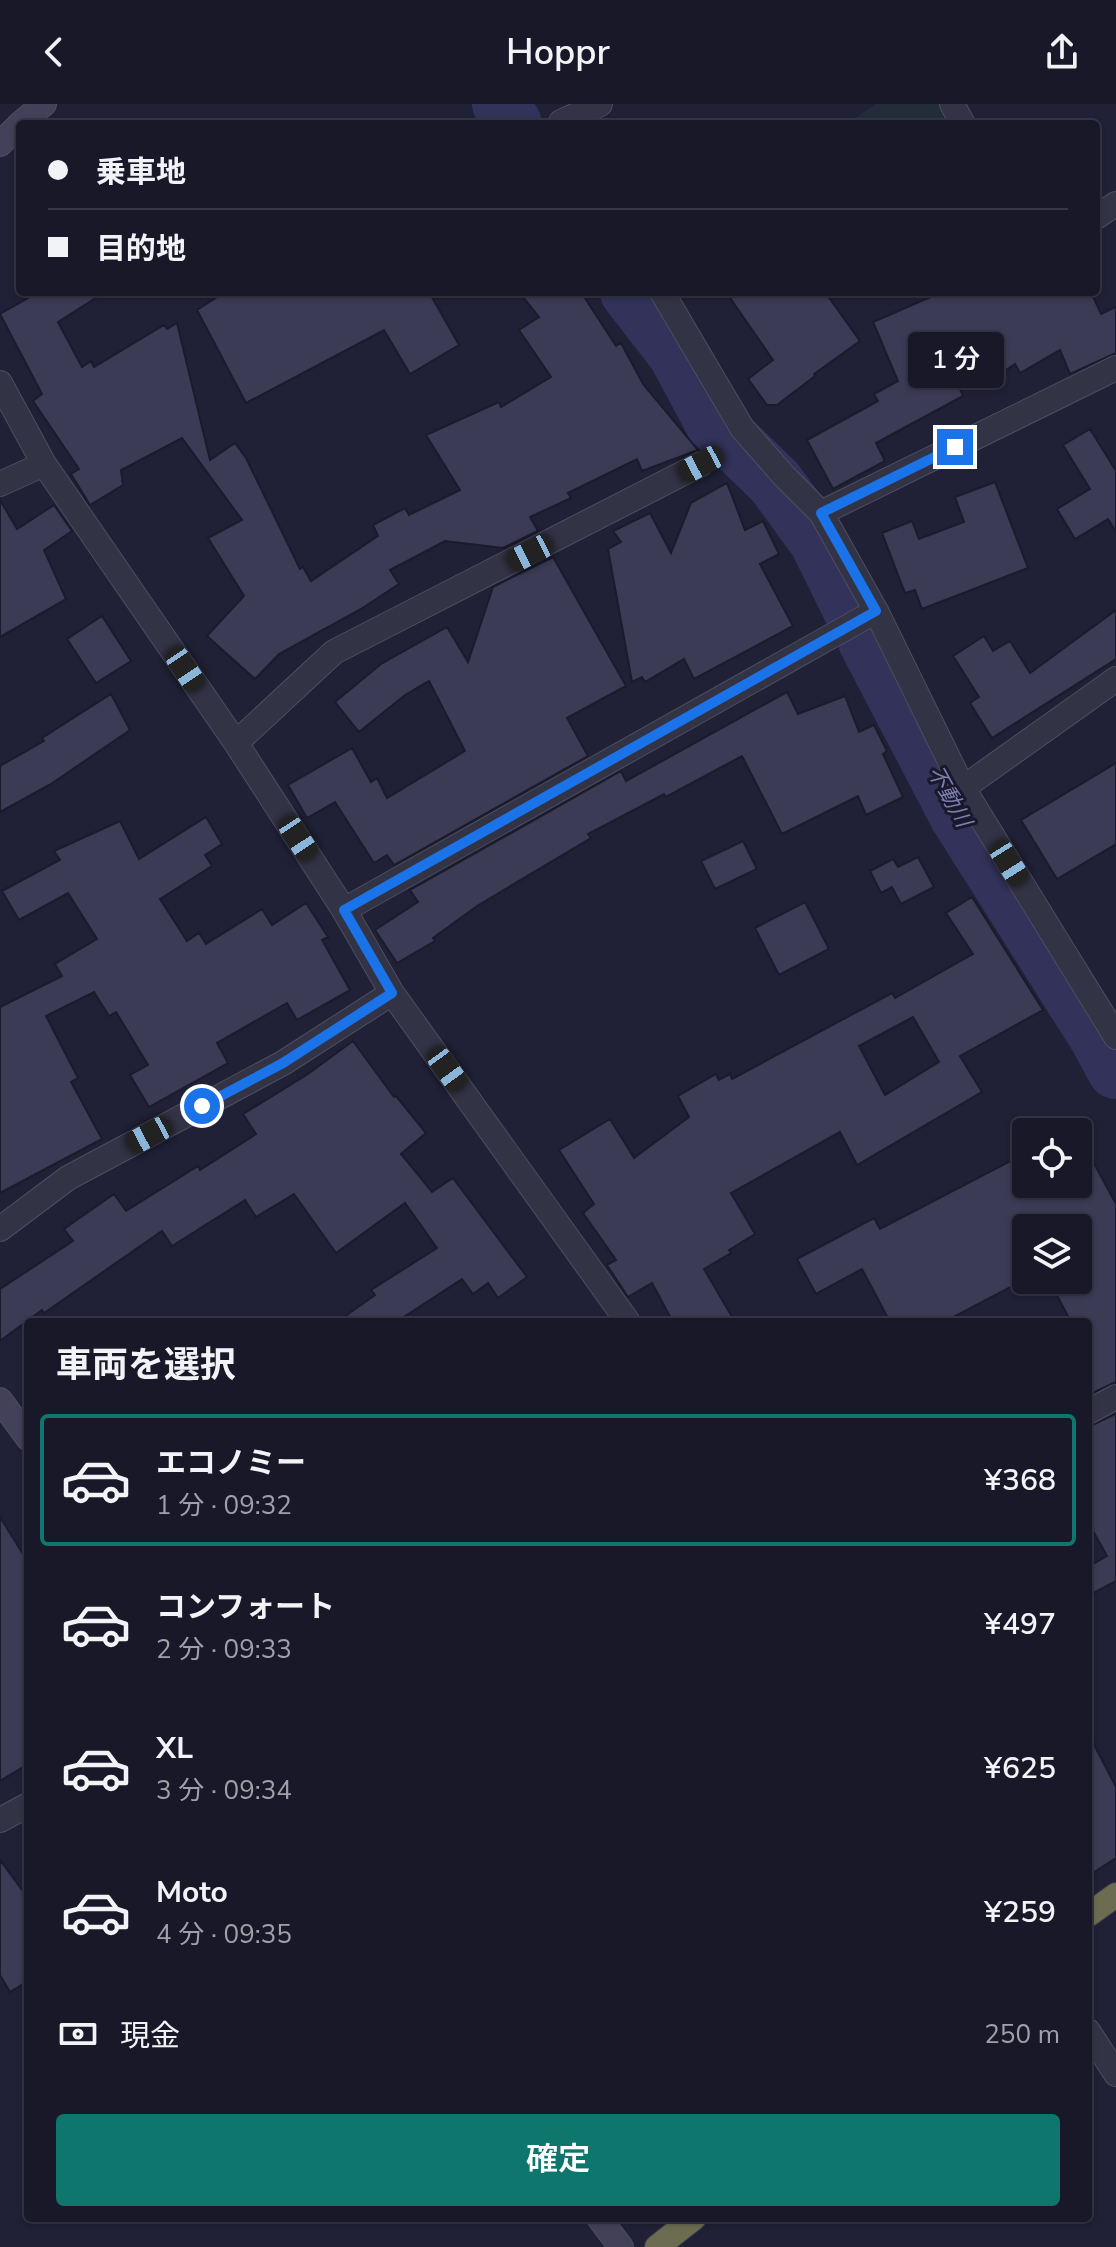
<!DOCTYPE html>
<html lang="ja">
<head>
<meta charset="utf-8">
<style>
	:root { --surface:#181828; --page:#212130; --text:#f1f3f6; --muted:#9fa0a8; --line:#363745; --accent:#0f766e }
	body { margin:0; font-family:"Nunito Sans","Noto Sans JP",sans-serif; background:var(--page); color:var(--text); height:100vh; display:flex; flex-direction:column; font-size:30px; white-space:nowrap }
	* { box-sizing:border-box; margin:0 }
	p { font-size:26px; color:var(--muted) }
	.icon { flex:none; width:44px; height:44px; fill:none; stroke:currentColor; stroke-width:2; stroke-linecap:round; stroke-linejoin:round }
	.map { position:relative; flex:1; overflow:hidden }
	.details { position:absolute; left:24px; top:1214px; width:1068px; height:904px; display:flex; flex-direction:column; background:var(--surface); border-radius:8px; box-shadow:0 2px 6px #0004,0 0 0 2px var(--line) }
	.details>* { flex:none }
	.banner { position:absolute; left:16px; top:16px; width:1084px; height:176px; border-radius:8px; box-shadow:0 2px 6px #0004,0 0 0 2px var(--line); display:grid; align-content:center; height:176px; padding:0 32px; background:var(--surface) }
	.tools { position:absolute; left:1012px; top:1014px; display:grid; gap:16px }
	.tools a { display:grid; place-items:center; width:80px; height:80px; border-radius:8px; background:var(--surface); box-shadow:0 2px 6px #0004,0 0 0 2px var(--line); font-size:40px }
	.end { position:absolute; width:36px; height:36px; margin:-18px; border:10px solid #1a73e8; background:#fff; box-shadow:0 0 0 4px #fff }
	.from { border-radius:50% }
	.bubble { position:absolute; height:56px; border-radius:8px; background:var(--surface); box-shadow:0 2px 6px #0004,0 0 0 2px var(--line); font-size:26px; font-weight:600; line-height:56px; text-align:center }
	.car { position:absolute; width:24px; height:48px; margin:-24px -12px; border-radius:10px; box-shadow:0 0 6px 2px #0007; background:linear-gradient(#222 24%,#8ab4d8 0 40%,#222 0 76%,#8ab4d8 0 86%,#222 0) }
	.banner b { display:flex; align-items:center; gap:28px; height:76px; font-size:30px }
	.banner b+b { border-top:2px solid var(--line) }
	.banner i { width:20px; height:20px; background:var(--text) }
	ul { padding:0; list-style:none }
	li { display:flex; align-items:center; gap:24px; height:132px; margin:0 16px 12px; padding:0 16px; border:4px solid transparent; border-radius:8px }
	li div { flex:1 }
	li b { display:block; font-size:30px }
	li em { font-style:normal; font-weight:600 }
	li.active { border-color:var(--accent) }
	li>.icon { width:72px; height:72px; stroke-width:1.5 }
	h2 { padding:0 32px; font-size:36px; line-height:96px }
	.pay { display:flex; align-items:center; gap:20px; height:88px; padding:0 32px; font-size:30px }
	.pay p { margin-inline-start:auto }
	.cta { display:flex; gap:16px; margin-top:auto; padding:16px 32px }
	.cta a { flex:1; height:92px; border-radius:8px; background:var(--accent); color:#fff; font-size:32px; font-weight:600; line-height:92px; text-align:center }
	header { display:flex; justify-content:space-between; align-items:center; height:104px; padding:0 32px; background:var(--surface); font-size:36px; font-weight:600 }
	.map>svg:first-child { display:block }
</style>
</head>
<body>
<header><svg class="icon" aria-label="back" viewBox="0 0 24 24"><path d="M15 5l-7 7 7 7"/></svg>Hoppr<svg class="icon" aria-label="share" viewBox="0 0 24 24"><path d="M12 15V3M7 8l5-5 5 5M5 13v7h14v-7"/></svg></header>
<div class="map">
<svg width="1116" height="2143" viewBox="0 0 1116 2143">
	<rect width="100%" height="100%" fill="#202036"/>
	<path fill="#232d39" d="M876,0H951L956,20H846Z"/>
	<g fill="none" stroke-linecap="round" stroke-linejoin="round">
		<path stroke="#32325a" stroke-width="58" d="M501,0L513,20
			M629,188L677,250L714,319L775,378L818,437L853,508
			M867,537L958,711L1100,936L1116,966"/>
	</g>
	<path fill="#3c3b56" stroke="#1b1b2d" stroke-width="2" fill-rule="evenodd" d="M39,188H105L58,218L82,263L91,257L94,263L164,221L167,225L177,219L210,356L235,339L246,354L300,465L303,463L311,477L378,432L373,421L405,404L409,411L460,386L426,331L499,298L501,303L551,273L519,226L539,213L519,188H581L616,242L621,239L643,280L698,346L642,367L637,355L568,389L571,394L530,413L538,427L503,444L445,437L390,466L399,480L361,505L279,550L255,575L207,532L244,492L208,434L242,416L182,334L121,366L123,381L90,401L71,370L79,365L33,297L42,290L0,210Z
		M225,188H429L459,241L410,270L384,226L246,299L197,206Z
		M726,188H825L860,237L814,270L815,272L777,301H767L748,275L773,256Z
		M942,188H1091L1101,210L1116,203V249L1070,270L1060,246L1020,269L1015,260L981,283L968,264L954,271L963,292L876,339L885,357L833,385L807,336L878,297L874,290L898,277L873,218Z
		M1090,325L1116,367V428L1108,415L1075,435L1057,405L1090,385L1063,341Z
		M995,378L1028,464L922,505L915,486L905,489L882,429L912,417L919,435L964,418L955,393Z
		M727,379L745,426L763,417L779,450L760,460L793,522L694,575L684,555L645,578L642,573L632,578L608,445L621,438L613,427L650,409L671,449L691,399Z
		M0,396L17,425L54,401L72,427L44,446L66,495L0,533Z
		M553,453L626,582L567,614L588,652L394,761L387,751L374,759L335,698L307,714L288,681L352,644L371,678L377,674L387,694L465,647L429,577L405,591L359,628L335,598L381,560L447,523L468,558L493,483Z
		M1116,506V555L992,634L970,599L979,593L953,552L984,532L993,547L1010,537L1030,569Z
		M102,512L131,557L96,579L67,535Z
		M787,588L798,610L845,592L859,628L874,621L887,647L883,650L903,693L866,711L858,692L782,730L742,652L666,693L664,690L588,730L591,734L477,802L433,834L435,837L397,859L375,826L418,798L410,786L621,667L626,677Z
		M111,590L130,626L51,680L0,708V662L44,637L42,634Z
		M1116,659V740L1057,775L1021,716Z
		M206,713L222,740L205,751L212,762L160,795L187,837L199,829L206,840L262,805L272,821L306,799L328,833L322,836L350,886L297,916L287,899L217,939L228,959L149,1003L130,971L148,961L116,908L109,912L94,888L46,912L78,974L71,978L102,1035L0,1089V903L62,872L55,860L97,835L68,789L19,816L2,787L60,756L54,747L120,717L139,755Z
		M743,737L757,765L715,785L701,757Z
		M918,753L934,783L901,800L892,783L881,789L870,767L893,755L898,763Z
		M972,793L1043,906L960,952L982,988L857,1061L840,1028L731,1089L755,1130L729,1146L731,1149L704,1165L735,1218H673L652,1179L628,1193L607,1161L616,1156L583,1109L594,1100L559,1046L610,1015L634,1054L689,1013L678,992L716,970L719,976L730,970L732,975L892,889L895,894L973,850L946,809ZM913,913L939,958L885,991L859,942Z
		M805,798L829,845L779,871L755,824Z
		M353,937L394,993L396,992L426,1029L401,1050L432,1088L453,1074L527,1173L498,1194L488,1179L473,1190L462,1175L396,1218H337L375,1191L371,1186L437,1144L405,1099L336,1149L294,1090L256,1113L245,1096L172,1142L162,1127L44,1209L42,1206L0,1237V1185L73,1137L64,1125L114,1090L126,1107L198,1062L200,1066L256,1030L243,1010L308,970Z
		M1078,1030L1116,1100V1278L1088,1291V1218H1071L1049,1176H1078V1124H1026V1175L944,1218H890L862,1165L816,1190L797,1155L874,1114L880,1125L1026,1049V1080H1078Z
		M1116,1310V1477L1088,1492V1463L1107,1452L1088,1418V1323Z
		M0,1413L28,1458V1660L0,1677Z
		M1088,1629L1116,1683V1754L1088,1772Z
		M0,1756L28,1794V1877L10,1888L0,1871Z"/>
	<g fill="none" stroke-linecap="round" stroke-linejoin="round">
		<defs>
			<path id="street" d="M952,0L963,20
				M561,18L600,0
				M1096,113L1116,100
				M662,188L742,324L784,372L821,409L876,507L963,684L1116,933
				M0,279L44,360L236,639L344,806L392,889L628,1218
				M0,380L44,360
				M821,409L1116,264
				M236,639L334,548L701,360
				M963,684L1116,575
				M344,806L876,507
				M0,1125L68,1074L283,959L392,889
				M1088,1308L1116,1293
				M0,1716L28,1701
				M1088,1927L1116,1970"/>
			<path id="secondary" d="M20,20L44,0
				M0,40L20,20
				M0,1296L28,1334
				M599,2114L621,2143"/>
			<path id="highway" d="M1088,1811L1116,1791
				M657,2143L694,2114"/>
		</defs>
		<use href="#street" stroke="#4e4e61" stroke-width="26"/>
		<use href="#secondary" stroke="#4e4e61" stroke-width="26"/>
		<use href="#highway" stroke="#3b3b4e" stroke-width="26"/>
		<use href="#street" stroke="#333346" stroke-width="24"/>
		<use href="#secondary" stroke="#424159" stroke-width="24"/>
		<use href="#highway" stroke="#6b6c50" stroke-width="24"/>
	</g>
	<g fill="none" stroke-linecap="round" stroke-linejoin="round">
		<path stroke="#1a73e8" stroke-width="10" d="M202,1002L283,959L392,889L344,806L876,507L821,409L955,343"/>
	</g>
	<g text-anchor="middle" stroke-width="6" stroke-linejoin="round" paint-order="stroke">
		<g font-size="22" font-style="italic" fill="#7d7eb0" stroke="#19192b">
			<text transform="translate(950 692) rotate(61)" y="8">不動川</text>
		</g>
	</g>
</svg>
<div class="tools">
<a><svg class="icon" aria-label="locate" viewBox="0 0 24 24"><circle cx="12" cy="12" r="6"/><path d="M12 2v4M12 18v4M2 12h4M18 12h4"/></svg></a>
<a><svg class="icon" aria-label="layers" viewBox="0 0 24 24"><path d="M12 4l9 5-9 5-9-5zM3 14l9 5 9-5"/></svg></a>
</div>
<i class="end from" style="left:202px;top:1002px"></i>
<i class="end" style="left:955px;top:343px"></i>
<div class="bubble" style="left:908px;top:228px;width:96px">1 分</div>
<i class="car" style="left:701px;top:360px;rotate:242deg"></i>
<i class="car" style="left:530px;top:449px;rotate:243deg"></i>
<i class="car" style="left:185px;top:565px;rotate:146deg"></i>
<i class="car" style="left:298px;top:734px;rotate:147deg"></i>
<i class="car" style="left:1009px;top:759px;rotate:148deg"></i>
<i class="car" style="left:447px;top:965px;rotate:144deg"></i>
<i class="car" style="left:149px;top:1031px;rotate:242deg"></i>
<div class="banner">
<b><i class="from"></i>乗車地</b>
<b><i></i>目的地</b>
</div>
<section class="details">
<h2>車両を選択</h2>
<ul>
<li class="active"><svg class="icon" aria-label="car" viewBox="0 0 24 24"><path d="M5 17H2v-5l4-1 3-4h7l3 4 3 1v5h-3M9 17h6M6 11h13"/><circle cx="7" cy="17" r="2"/><circle cx="17" cy="17" r="2"/></svg><div><b>エコノミー</b><p>1 分 · 09:32</p></div><em>¥368</em></li>
<li><svg class="icon" aria-label="car" viewBox="0 0 24 24"><path d="M5 17H2v-5l4-1 3-4h7l3 4 3 1v5h-3M9 17h6M6 11h13"/><circle cx="7" cy="17" r="2"/><circle cx="17" cy="17" r="2"/></svg><div><b>コンフォート</b><p>2 分 · 09:33</p></div><em>¥497</em></li>
<li><svg class="icon" aria-label="car" viewBox="0 0 24 24"><path d="M5 17H2v-5l4-1 3-4h7l3 4 3 1v5h-3M9 17h6M6 11h13"/><circle cx="7" cy="17" r="2"/><circle cx="17" cy="17" r="2"/></svg><div><b>XL</b><p>3 分 · 09:34</p></div><em>¥625</em></li>
<li><svg class="icon" aria-label="car" viewBox="0 0 24 24"><path d="M5 17H2v-5l4-1 3-4h7l3 4 3 1v5h-3M9 17h6M6 11h13"/><circle cx="7" cy="17" r="2"/><circle cx="17" cy="17" r="2"/></svg><div><b>Moto</b><p>4 分 · 09:35</p></div><em>¥259</em></li>
</ul>
<div class="pay"><svg class="icon" aria-label="cash" viewBox="0 0 24 24"><path d="M3 7h18v10H3z"/><circle cx="12" cy="12" r="2"/></svg>現金<p>250 m</p></div>
<div class="cta"><a>確定</a></div>
</section>
</div>
</body>
</html>
